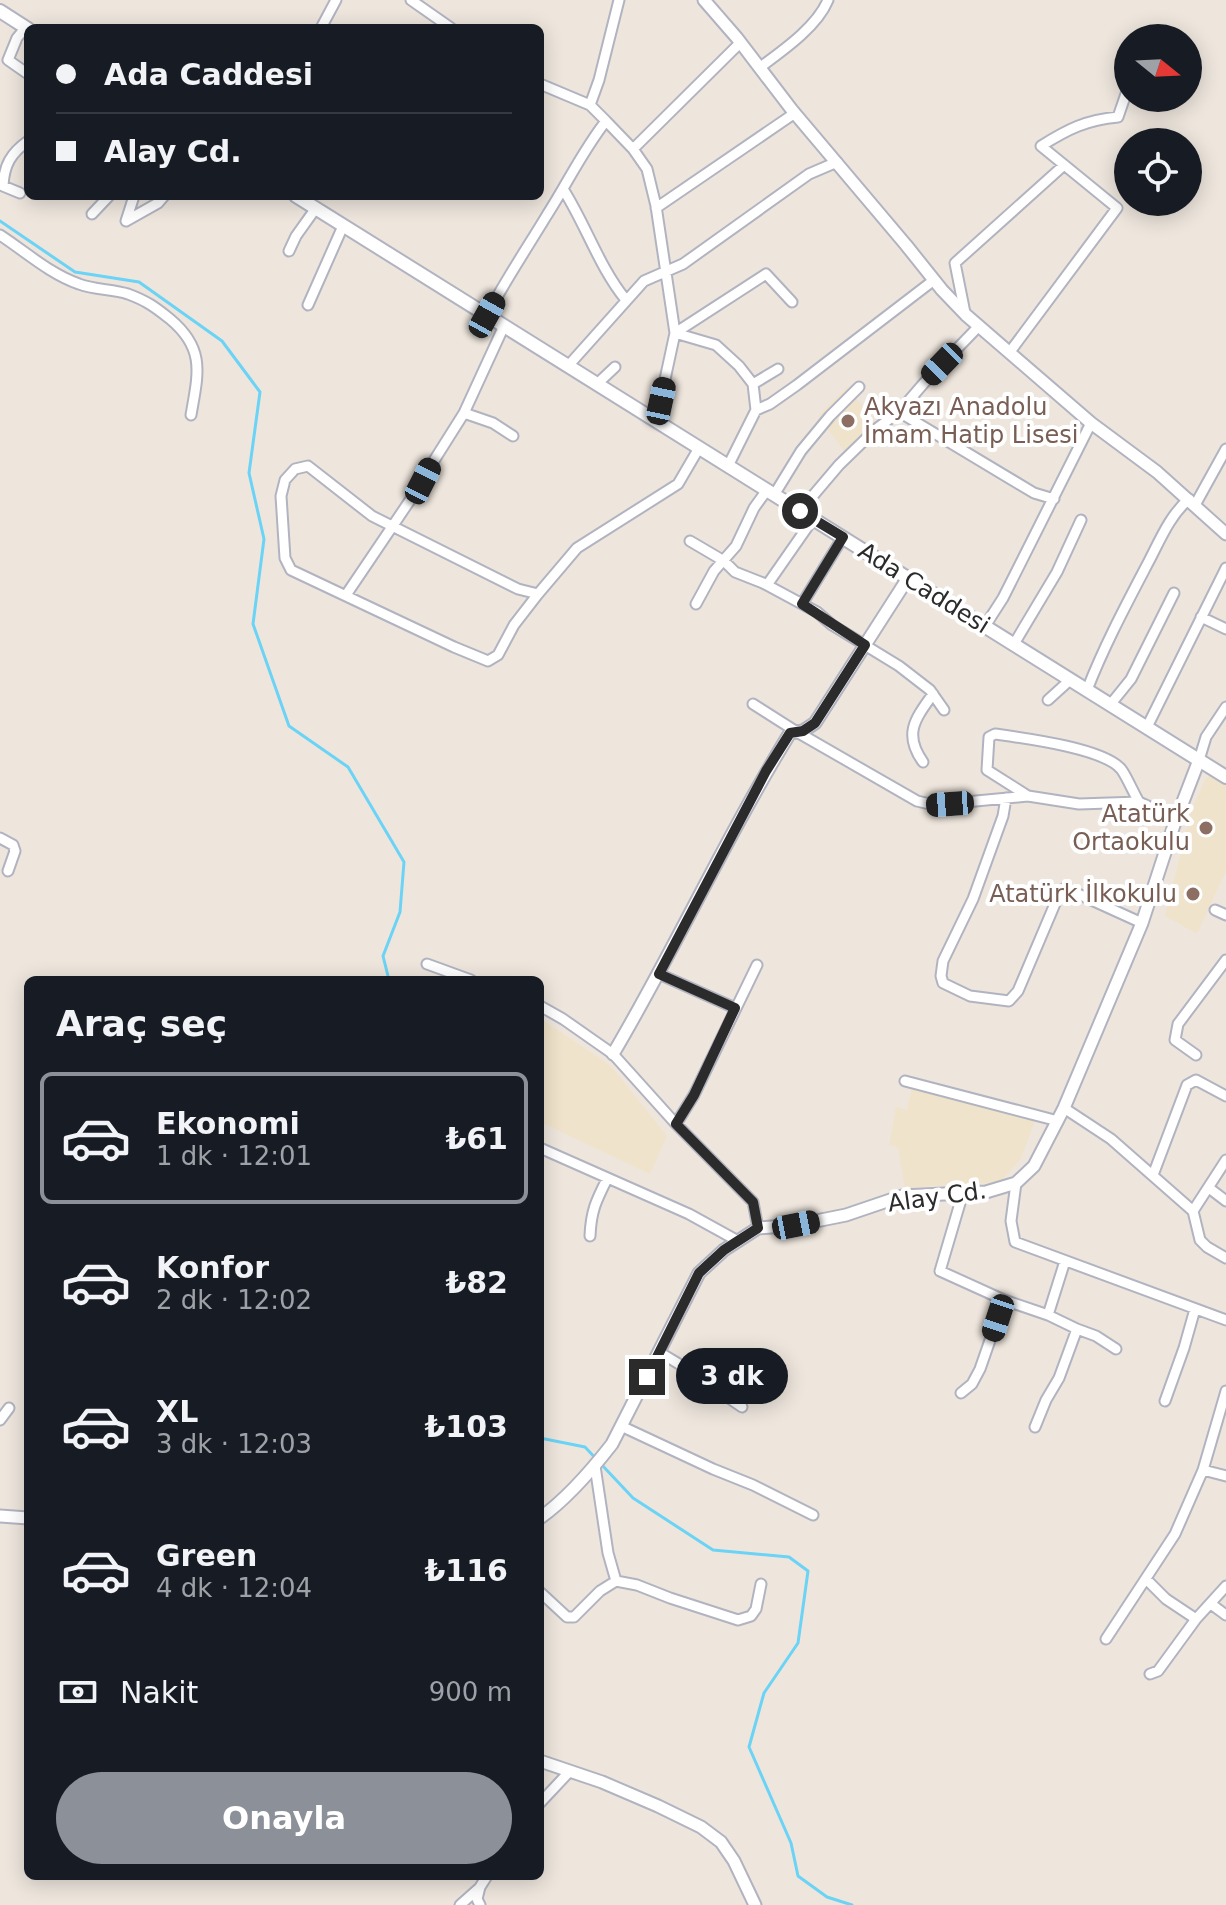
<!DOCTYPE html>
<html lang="tr">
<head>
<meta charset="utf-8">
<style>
	:root { --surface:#171b24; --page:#242831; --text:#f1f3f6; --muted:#9ea1a6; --line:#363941; --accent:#8c9099 }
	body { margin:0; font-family:"DejaVu Sans",sans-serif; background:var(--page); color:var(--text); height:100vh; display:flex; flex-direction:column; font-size:30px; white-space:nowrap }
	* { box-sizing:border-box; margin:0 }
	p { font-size:26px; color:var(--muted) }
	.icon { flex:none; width:44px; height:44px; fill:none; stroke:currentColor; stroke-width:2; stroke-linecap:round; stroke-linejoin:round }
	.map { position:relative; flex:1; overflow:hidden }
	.drawer { position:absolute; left:24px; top:976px; width:520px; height:904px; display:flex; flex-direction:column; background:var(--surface); border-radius:12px; box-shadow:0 4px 20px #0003 }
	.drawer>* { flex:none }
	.top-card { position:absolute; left:24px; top:24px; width:520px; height:176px; border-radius:12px; box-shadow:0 4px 20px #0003; display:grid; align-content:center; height:176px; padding:0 32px; background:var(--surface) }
	.needle { width:52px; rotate:108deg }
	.controls { position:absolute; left:1114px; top:24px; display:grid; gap:16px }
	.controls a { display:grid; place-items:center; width:88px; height:88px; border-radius:50%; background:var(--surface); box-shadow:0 4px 20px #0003; font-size:40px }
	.end { position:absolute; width:36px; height:36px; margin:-18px; border:10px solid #2b2b2b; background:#fff; box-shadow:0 0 0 4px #fff }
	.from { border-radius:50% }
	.bubble { position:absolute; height:56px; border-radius:28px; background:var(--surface); box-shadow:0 4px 20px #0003; font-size:26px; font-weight:700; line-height:56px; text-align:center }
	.car { position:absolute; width:24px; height:48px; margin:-24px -12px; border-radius:10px; box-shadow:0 0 6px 2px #0007; background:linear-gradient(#222 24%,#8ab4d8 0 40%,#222 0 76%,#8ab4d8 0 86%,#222 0) }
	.top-card b { display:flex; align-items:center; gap:28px; height:76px; font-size:30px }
	.top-card b+b { border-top:2px solid var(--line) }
	.top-card i { width:20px; height:20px; background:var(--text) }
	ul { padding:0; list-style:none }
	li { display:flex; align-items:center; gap:24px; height:132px; margin:0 16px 12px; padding:0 16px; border:4px solid transparent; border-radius:12px }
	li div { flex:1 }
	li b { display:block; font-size:30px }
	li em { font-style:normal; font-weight:700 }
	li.selected { border-color:var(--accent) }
	li>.icon { width:72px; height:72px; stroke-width:1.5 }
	h2 { padding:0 32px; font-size:36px; line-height:96px }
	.pay { display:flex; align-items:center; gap:20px; height:88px; padding:0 32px; font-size:30px }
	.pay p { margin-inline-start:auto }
	.action { display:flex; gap:16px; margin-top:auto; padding:16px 32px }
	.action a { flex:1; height:92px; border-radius:48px; background:var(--accent); color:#fff; font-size:32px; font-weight:700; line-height:92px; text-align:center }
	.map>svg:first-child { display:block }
</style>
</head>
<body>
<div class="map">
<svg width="1226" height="1905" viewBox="0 0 1226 1905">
	<rect width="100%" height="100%" fill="#eee6dd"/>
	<path fill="#f0e3cb" d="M847,387L878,425L848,456L818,416Z
		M1210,775L1217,776L1226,782V871L1197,934L1165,916L1191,811L1205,780Z
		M540,1018L611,1066L667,1136L650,1174L540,1122Z
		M912,1088L1035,1121L1021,1159L1000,1182L905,1188L898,1148L889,1145L896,1107L907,1110Z"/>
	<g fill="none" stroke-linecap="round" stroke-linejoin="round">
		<path stroke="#6bd3f5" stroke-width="3" d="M0,221L75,272L139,282L222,341L260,392L249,473L264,539L253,624L289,726L348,767L404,862L400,912L383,956L389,980
			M540,1438L585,1447L633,1498L713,1550L789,1557L808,1571L798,1643L764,1693L749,1747L791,1843L798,1876L827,1897L852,1905"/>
		<defs>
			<path id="minor" d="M411,0L451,28
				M26,27L17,38L8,60L28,74
				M321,28L336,0
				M759,68C782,51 817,27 828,0
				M540,84L590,105
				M606,121L633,149L647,169L656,206L675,333L656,421
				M633,149L740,43
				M563,189C586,225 599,267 626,300
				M20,193L3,186C4,165 11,153 28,141
				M134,196L126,221L158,203L164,196
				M656,208L795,113
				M92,214L109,196
				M0,235C26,252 50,274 79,284C95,290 112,289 128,294C147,301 155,307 170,319C206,349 198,374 191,415
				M289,251L296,236L316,208
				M308,305L343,226
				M965,313L955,263L1063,166
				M487,315C505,281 527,248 547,215C567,184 583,150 606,121L590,105L599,80L619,0
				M675,333L716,345L739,366L753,384L756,410L728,466
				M675,333L766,274L792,302
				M1009,353L1117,208L1041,146C1068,129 1086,120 1118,117L1128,88
				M568,366L644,281L683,264L809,174L837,162
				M597,384L615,367
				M753,384L778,369
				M756,410L770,404L797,385L934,280
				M899,412L1034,493L1054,499
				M464,413L493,423L513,436
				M774,495L801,451L830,416L859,387
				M1195,505L1226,449
				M800,511L839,465L876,429L899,412L924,383L979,326
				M690,541L724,561L735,572L763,583L817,612L832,625L899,666L930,690L944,710
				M767,585L813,519
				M538,594L518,589L372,516L308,466L295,469L285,480L281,496L285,558L291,570L454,647L488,661L498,655L514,625L538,594L577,548L678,484L699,448
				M346,595L423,481L435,459L464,413L504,326
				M696,604L714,571L736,546L754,508L767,490
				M802,604L843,537
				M1201,617L1226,629
				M985,626L1003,598L1091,423
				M1014,644L1057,572L1081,520
				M1087,690C1104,646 1127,603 1149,561C1160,540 1170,515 1189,499
				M1048,700L1070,680
				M753,704L797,732L917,801L934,805L1028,796L1079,804L1139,802L1156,810L1177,817
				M1110,705L1131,679L1174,593
				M1147,727L1226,568
				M1199,760L1206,737L1226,707
				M923,762C903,734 915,719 933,694
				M1028,796L987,770L989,737L995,734C1023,738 1103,748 1121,769C1126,775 1134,794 1139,802
				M1006,798L1003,816L973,899L943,961L941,976L943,983L970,996L1009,1001L1018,991L1060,892L1065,888L1142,923
				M0,838L13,845L15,851L8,871
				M1215,910L1226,915
				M427,964L471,980
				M659,974L735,1008
				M540,1006L563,1019L613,1054L676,1124L753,1202L758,1228
				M1196,1055L1175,1040L1178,1024L1226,960
				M905,1081L1058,1121
				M1064,1108L1111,1139L1193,1211L1200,1240L1207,1247L1226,1258
				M676,1124L694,1095L757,965
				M540,1148L689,1214L738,1241
				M1153,1175L1187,1085L1196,1080L1226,1096
				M1016,1183L1011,1221L1015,1242L1226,1320
				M1209,1188L1226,1201
				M963,1193L940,1271L1004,1300L1048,1315L1077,1329L1096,1336L1116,1349
				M1193,1211L1226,1160
				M590,1236C591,1211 596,1201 607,1179
				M1048,1315L1065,1261
				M659,1352L679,1364L742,1407
				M961,1393L972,1384L980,1369L1004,1300
				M1165,1401L1184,1348L1195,1309
				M0,1420L9,1408
				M621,1426L713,1469L753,1485L813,1515
				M1035,1427L1046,1400L1059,1378L1077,1329
				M595,1466L608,1553L616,1581
				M1203,1470L1226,1476
				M1146,1579L1166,1599L1196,1619L1158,1671L1150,1674
				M540,1592L567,1617H574L600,1591L616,1581L637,1585L670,1598L738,1620L751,1616L756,1609L761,1584
				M1211,1604L1226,1615
				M1196,1619L1226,1586
				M1106,1639L1175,1534L1203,1470L1226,1391
				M540,1803L570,1771
				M460,1905L478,1889
				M480,1905L477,1899L480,1887L487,1876"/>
			<path id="tertiary" d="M704,0L737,38L792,110L906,245L942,290L966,315L1091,423L1157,472L1226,534
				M613,1054C675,949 726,837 790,733L803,731L815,723L908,578
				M0,1516L28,1518
				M540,1518C568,1498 591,1471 612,1444L699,1273L724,1250L758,1228L796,1225L846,1215L902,1196L986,1192L1016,1183L1034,1166L1064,1108L1142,923L1174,825L1199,760
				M540,1761L602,1782L658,1806L701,1827L721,1842L734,1861L755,1905"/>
			<path id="secondary" d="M0,11L28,29
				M296,196L1226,777"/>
		</defs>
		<use href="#minor" stroke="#b1b4c0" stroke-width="13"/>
		<use href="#tertiary" stroke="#b1b4c0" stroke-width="15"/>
		<use href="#secondary" stroke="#b1b4c0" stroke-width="16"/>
		<use href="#minor" stroke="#fff" stroke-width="9"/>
		<use href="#tertiary" stroke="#fff" stroke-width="11"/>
		<use href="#secondary" stroke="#fff" stroke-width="12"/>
	</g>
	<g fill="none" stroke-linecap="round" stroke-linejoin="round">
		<path stroke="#2b2b2b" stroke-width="10" d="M647,1377L699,1273L724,1250L758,1228L753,1202L676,1124L694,1095L735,1008L659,974L766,771L790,733L803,731L815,723L865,645L802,604L843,537L800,511"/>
	</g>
	<g fill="#8d6e63" stroke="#fff" stroke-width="3">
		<circle cx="848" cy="421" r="8"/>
		<circle cx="1206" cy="828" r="8"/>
		<circle cx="1193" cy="894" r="8"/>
	</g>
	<g text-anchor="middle" stroke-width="8" stroke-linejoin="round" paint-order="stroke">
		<g font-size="24" fill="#785e54" stroke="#fff" text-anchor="end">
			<text x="864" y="415" text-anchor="start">Akyazı Anadolu<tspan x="864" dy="28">İmam Hatip Lisesi</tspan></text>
			<text x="1190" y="822">Atatürk<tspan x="1190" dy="28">Ortaokulu</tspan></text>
			<text x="1177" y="902">Atatürk İlkokulu</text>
		</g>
		<g font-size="24" fill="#2b2b2b" stroke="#fff">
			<text transform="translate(924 588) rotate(32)" y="8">Ada Caddesi</text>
			<text transform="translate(937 1197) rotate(-8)" y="8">Alay Cd.</text>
		</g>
	</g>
</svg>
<div class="controls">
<a><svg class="needle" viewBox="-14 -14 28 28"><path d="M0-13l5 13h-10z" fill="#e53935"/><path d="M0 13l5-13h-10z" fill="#9ea1a6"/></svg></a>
<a><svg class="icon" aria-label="locate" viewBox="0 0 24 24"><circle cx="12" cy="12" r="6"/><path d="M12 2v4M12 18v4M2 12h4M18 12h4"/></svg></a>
</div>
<i class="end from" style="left:800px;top:511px"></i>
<i class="end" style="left:647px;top:1377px"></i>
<div class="bubble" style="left:676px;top:1348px;width:112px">3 dk</div>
<i class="car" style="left:487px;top:315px;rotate:29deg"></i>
<i class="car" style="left:942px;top:364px;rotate:224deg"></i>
<i class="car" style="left:661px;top:401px;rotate:12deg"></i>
<i class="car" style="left:423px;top:481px;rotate:27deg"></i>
<i class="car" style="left:950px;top:804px;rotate:266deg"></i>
<i class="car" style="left:796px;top:1225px;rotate:79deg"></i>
<i class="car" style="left:998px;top:1318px;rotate:198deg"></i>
<div class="top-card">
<b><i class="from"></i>Ada Caddesi</b>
<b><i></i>Alay Cd.</b>
</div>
<section class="drawer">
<h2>Araç seç</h2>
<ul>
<li class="selected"><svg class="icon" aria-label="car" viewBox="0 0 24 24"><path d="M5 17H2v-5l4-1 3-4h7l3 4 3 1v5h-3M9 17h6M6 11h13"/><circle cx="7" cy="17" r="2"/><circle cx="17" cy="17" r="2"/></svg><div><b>Ekonomi</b><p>1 dk · 12:01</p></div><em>₺61</em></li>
<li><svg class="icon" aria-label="car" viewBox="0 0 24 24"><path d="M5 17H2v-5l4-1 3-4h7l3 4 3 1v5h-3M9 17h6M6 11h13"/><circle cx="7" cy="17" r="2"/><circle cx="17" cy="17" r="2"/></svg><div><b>Konfor</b><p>2 dk · 12:02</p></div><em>₺82</em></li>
<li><svg class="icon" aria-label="car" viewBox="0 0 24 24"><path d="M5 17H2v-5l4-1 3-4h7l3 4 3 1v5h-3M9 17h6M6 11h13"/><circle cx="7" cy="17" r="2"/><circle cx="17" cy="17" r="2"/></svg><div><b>XL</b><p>3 dk · 12:03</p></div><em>₺103</em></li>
<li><svg class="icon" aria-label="car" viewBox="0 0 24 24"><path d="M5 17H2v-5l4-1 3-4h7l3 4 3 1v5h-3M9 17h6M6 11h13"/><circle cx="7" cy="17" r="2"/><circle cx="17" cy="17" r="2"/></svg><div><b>Green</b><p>4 dk · 12:04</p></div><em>₺116</em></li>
</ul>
<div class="pay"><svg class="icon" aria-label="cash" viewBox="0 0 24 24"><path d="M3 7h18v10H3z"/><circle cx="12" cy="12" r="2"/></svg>Nakit<p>900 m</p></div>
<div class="action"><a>Onayla</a></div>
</section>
</div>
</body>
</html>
